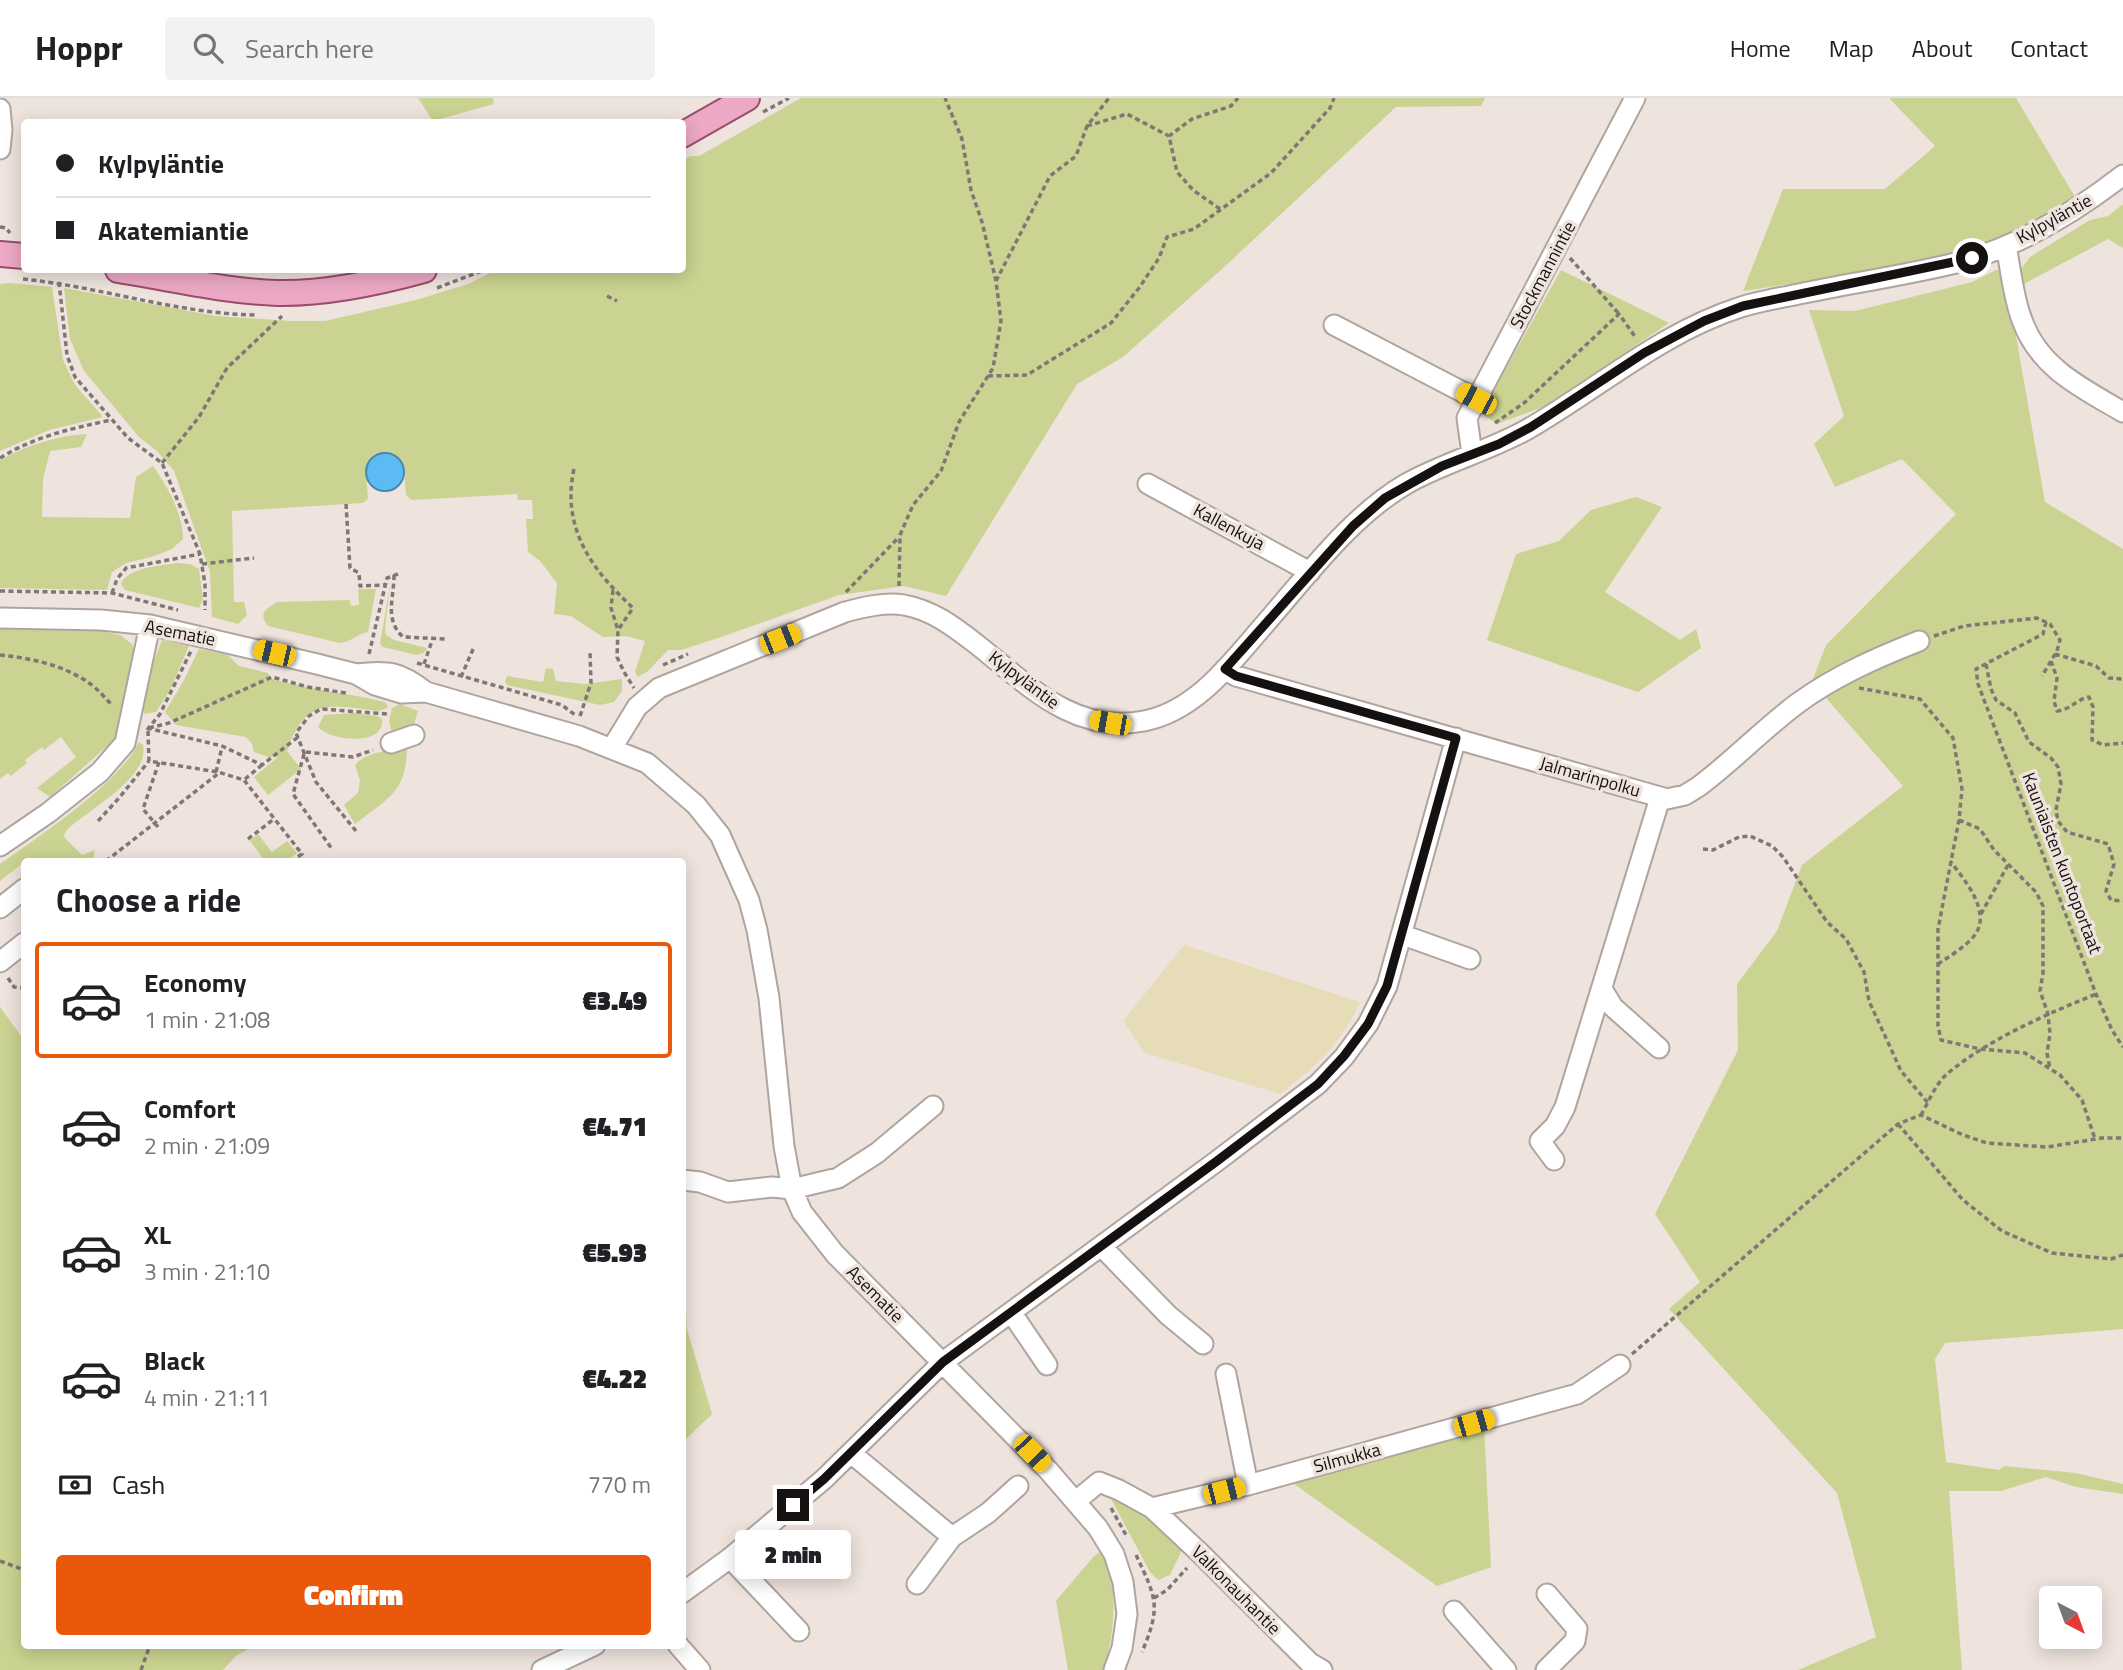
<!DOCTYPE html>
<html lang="en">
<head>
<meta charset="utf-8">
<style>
	:root { --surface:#fff; --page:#f2f2f2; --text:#202124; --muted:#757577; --line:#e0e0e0; --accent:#ea580c }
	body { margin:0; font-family:"Titillium Web",sans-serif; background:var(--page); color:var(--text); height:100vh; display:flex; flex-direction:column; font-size:26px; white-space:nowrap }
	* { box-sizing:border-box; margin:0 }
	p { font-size:23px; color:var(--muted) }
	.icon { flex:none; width:38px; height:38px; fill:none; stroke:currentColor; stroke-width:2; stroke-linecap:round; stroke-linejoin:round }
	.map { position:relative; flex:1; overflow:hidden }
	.details { position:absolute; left:21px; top:760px; width:665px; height:791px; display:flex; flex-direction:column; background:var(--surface); border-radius:7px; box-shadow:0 4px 18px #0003 }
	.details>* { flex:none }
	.banner { position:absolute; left:21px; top:21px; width:665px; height:154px; border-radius:7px; box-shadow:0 4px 18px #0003; display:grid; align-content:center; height:154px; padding:0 35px; background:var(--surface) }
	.needle { width:46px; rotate:139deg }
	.buttons { position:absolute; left:2039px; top:1488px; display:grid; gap:14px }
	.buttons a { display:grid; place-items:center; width:63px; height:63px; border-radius:7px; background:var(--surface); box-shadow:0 4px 18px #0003; font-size:35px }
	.end { position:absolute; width:32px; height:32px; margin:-16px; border:9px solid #151110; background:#fff; box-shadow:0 0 0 4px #fff }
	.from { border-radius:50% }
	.bubble { position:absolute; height:49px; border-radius:7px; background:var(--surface); box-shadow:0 4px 18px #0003; font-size:23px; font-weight:800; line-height:49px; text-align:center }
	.car { position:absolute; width:21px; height:42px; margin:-21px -10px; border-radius:9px; box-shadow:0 0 5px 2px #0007; background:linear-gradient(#f5c518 24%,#345 0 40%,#f5c518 0 76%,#345 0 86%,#f5c518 0) }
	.banner b { display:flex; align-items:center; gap:24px; height:66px; font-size:26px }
	.banner b+b { border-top:2px solid var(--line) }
	.banner i { width:18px; height:18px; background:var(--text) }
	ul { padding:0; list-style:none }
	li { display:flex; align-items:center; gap:21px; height:116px; margin:0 14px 10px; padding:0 21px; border:4px solid transparent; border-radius:7px }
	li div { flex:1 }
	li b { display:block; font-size:26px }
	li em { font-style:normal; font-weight:800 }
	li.selected { border-color:var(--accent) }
	li>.icon { width:63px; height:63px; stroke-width:1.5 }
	h2 { padding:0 35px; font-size:32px; line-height:84px }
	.pay { display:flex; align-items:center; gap:18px; height:77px; padding:0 35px; font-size:26px }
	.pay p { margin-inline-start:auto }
	.cta { display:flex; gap:14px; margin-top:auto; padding:14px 35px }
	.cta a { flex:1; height:80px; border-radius:7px; background:var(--accent); color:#fff; font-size:28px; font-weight:800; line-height:80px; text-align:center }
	header { display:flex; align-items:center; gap:42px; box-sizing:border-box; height:98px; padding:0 35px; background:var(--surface); border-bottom:2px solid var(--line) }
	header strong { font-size:33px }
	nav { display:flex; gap:38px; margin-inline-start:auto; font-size:24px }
	.search { width:490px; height:63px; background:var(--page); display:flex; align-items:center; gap:18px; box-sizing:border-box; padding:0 24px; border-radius:7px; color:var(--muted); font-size:26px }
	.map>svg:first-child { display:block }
</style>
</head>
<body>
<header>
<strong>Hoppr</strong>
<div class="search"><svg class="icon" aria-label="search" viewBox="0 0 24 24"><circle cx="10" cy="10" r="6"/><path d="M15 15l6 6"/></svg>Search here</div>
<nav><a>Home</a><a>Map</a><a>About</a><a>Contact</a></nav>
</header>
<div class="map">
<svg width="2123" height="1572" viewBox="0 0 2123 1572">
	<rect width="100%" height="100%" fill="#efe3dd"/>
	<path fill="#cad391" d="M418,0H493L494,6L433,23Z
		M801,0H1485L1481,8L1396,9L1222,171L1123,259L1077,286L946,498L904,488L839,497L724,538L681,552H668L648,573L638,579L635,574L645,543L626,538L603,539L571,518L554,516L557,485L540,463L528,454L526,421H533L532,402H518L517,396L412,402L406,397L404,370L366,374L368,401L363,405L232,413L234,504H244L247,517L238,526L212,519L210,474L174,373L157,353L139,339L84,273L70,241L64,190L216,218L291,223H325L416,202L468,186L496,172H682L683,62L691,58H699Z
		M1889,0H2016L2075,99C2050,116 2024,132 1995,142C1915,171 1827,180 1743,193L1783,91H1885L1935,48Z
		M2123,106V150L2108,141L2020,188L2021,171L2030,159L2090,122L2108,118Z
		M1561,172L1669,225L1545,308L1497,326L1481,315Z
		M1996,172H2002L2008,192L2045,404L2123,451V1231L1945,1245L1935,1261L1946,1364L1999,1372L2004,1368L2076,1375L2123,1386V1396L2076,1389L2046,1379L2001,1393H1949L1962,1572H1798L1876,1539L1837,1395L1669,1211L1700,1184L1655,1116L1738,952L1737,886L1777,833L1802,767L1903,688L1812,584L1826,547L1956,416L1902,361L1835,389L1814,346L1844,318L1809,212L1855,213L1972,184Z
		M9,185L52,189L63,262L75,287L103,319L49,332L0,353V186Z
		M87,336L81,349L50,353L43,381L42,419L130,420L136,379L153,368C167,388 183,415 183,441L172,451L151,459L126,465L112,474L107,492L0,490V362C28,347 55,338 87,336Z
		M1636,399L1662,409L1605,494L1680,542L1696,531L1701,550L1638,594L1487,542L1516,456L1559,443L1591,412Z
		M177,465L190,466L199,471L203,501L199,510L125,492L121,486C128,469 161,468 177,465Z
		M390,487L385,531L386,537L394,542L427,550L424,555L417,557L383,549L380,546Z
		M358,491H376L368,534C356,536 352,544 340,545L268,528C258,516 265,511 277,504L350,502L351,508L359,507Z
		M0,529L91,531L120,537L133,547L135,564L122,635L50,699L37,690L76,659L61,639L44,652L42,649L25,662L27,665L11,678L8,675L0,681Z
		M162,542L189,548L170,592L156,614L145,616L142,612L149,576Z
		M199,551L228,557L239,568L268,575L271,581C309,591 347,595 385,604L388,609C380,615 372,612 362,611C319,605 302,609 287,653L301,671L268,697L254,679L278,659H268L254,654L252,646L246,639L176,627L165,614L184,582Z
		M546,570L553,571L556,583L585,586L622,581V593L614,604L600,607L507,587L505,583L507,578L543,584Z
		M400,606L418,613L413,629L392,635L389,624L392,610Z
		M353,615L377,618L382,621C385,649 330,643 318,629L324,617Z
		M139,644L143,647C150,681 86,712 65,734L64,739L82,757L95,752L93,763H24V766L23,765L0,783V766C38,739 120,685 139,644Z
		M407,645C407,694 391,698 355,726L344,707L358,695L360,682L355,667C368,652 391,655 407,645Z
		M258,736L272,754L287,743L297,755L286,763H265L250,743Z
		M0,909L24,942V1547H257L237,1557L223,1572H0Z
		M683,1161L687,1231L712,1316L683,1344Z
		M1484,1328L1491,1469L1437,1488L1290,1383Z
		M1113,1398L1141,1411L1183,1450L1170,1477L1158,1482L1150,1474L1111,1401Z
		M1101,1453C1104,1461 1109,1470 1111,1479C1116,1509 1113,1544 1103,1572H1068L1056,1503L1094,1458Z"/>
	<path fill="#e6dcb7" d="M1184,847L1360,904C1340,948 1317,967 1280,996L1145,955L1123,923Z"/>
	<path fill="#5cbbf2" stroke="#4788ae" stroke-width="2" d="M366 374a19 19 0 1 1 38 0a19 19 0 1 1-38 0Z"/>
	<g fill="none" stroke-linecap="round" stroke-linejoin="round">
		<defs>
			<path id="minor" d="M0,11L2,32L0,51
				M2006,148C2011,172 2013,199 2022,222C2039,270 2082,290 2123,314
				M1334,227L1476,301
				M1472,356L1467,320L1635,0
				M1148,386L1310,474
				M0,520L101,522L150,527L317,566L356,576L375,587L401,595L426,594L579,638L647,665L696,707L720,737L749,802L757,832L769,900L784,1048L792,1091L802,1114L835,1156L1048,1372L1098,1430L1114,1456L1123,1484L1127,1516L1122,1550L1114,1572
				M1225,571L1236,578L1667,701L1685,697L1698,689C1732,664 1763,631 1798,605C1835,578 1876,560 1919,543
				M356,576C389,572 400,574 426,594
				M391,645L414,637
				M612,650L637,609L659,590L845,514C864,509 884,504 904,507C932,512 953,528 975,545C1026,585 1073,637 1144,623C1196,613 1231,565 1264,527C1306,479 1350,419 1406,386C1445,364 1489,353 1528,331C1599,290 1662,234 1741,209C1759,203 1780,200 1799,196C1852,185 1907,177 1960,164C2020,148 2074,115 2123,77
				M0,748L48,715L100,674L125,645L150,527
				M0,810L24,791
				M1403,837L1470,861
				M0,864L24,845
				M1602,891L1613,909L1659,950
				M1554,1062L1540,1043L1555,1028L1565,1009L1660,700
				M682,1082L700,1084L728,1094L772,1089L792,1091L838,1080L877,1055L933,1008
				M1102,1149L1168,1217L1203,1246
				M1011,1214L1047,1267
				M1226,1276L1248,1387
				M851,1355L952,1439L917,1486
				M1076,1403L1099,1384L1119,1392L1152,1410L1248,1387L1577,1296L1620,1267
				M1152,1410L1200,1455L1310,1565L1322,1572
				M952,1439L988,1415L1018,1388
				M730,1460L799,1533
				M682,1495L730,1460L824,1381L943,1264L1217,1063L1318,986L1344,959L1368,926L1387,888L1456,640
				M1454,1513L1506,1572
				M678,1547L700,1572
				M542,1572L595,1547
				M1546,1572L1575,1543L1577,1531L1547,1496"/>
			<path id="major" d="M682,37L747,0
				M0,156L24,158
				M118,172C170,180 223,193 277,195C326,196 377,185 424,172"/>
		</defs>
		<use href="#minor" stroke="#b0a49f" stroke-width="23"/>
		<use href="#major" stroke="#984d6c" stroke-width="28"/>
		<path stroke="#7f7774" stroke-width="3.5" stroke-dasharray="5 3.5" stroke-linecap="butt" d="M763,14L789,0
			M1087,28L1127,16L1169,38
			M1220,111L1193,92L1177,74L1169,38L1192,21L1231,8L1238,0
			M0,129L6,130L10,135
			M1570,160L1619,216
			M23,181C102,189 178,216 257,217
			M996,183L1050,78L1076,58L1087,28L1109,0
			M59,184L67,257L75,279L128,340L162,365L200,456L205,486V512
			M437,190L484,172
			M607,198L617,203
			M988,278L1027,277L1111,225L1139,190L1159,160L1167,139L1194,131L1271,75L1330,10L1334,0
			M1495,325L1524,305L1619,216L1636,240
			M0,360C36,338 70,331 111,322
			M162,365L199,319L227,270L282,218
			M574,371C561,430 592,472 633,510L618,532
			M346,406L350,470L359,475L360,488L385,487
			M202,466L254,460
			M394,477C394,501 384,521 403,539L447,541
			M899,488L900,437L913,407L941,373L959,324L993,270L1001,223L996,183L982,124L971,92L962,41L945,0
			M613,492L611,510L618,532L617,559L624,574L634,590
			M0,493L112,495L178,512
			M846,494L899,439
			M112,495L117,481L126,470L200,456
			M2046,524L2043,536L1976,571L1978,586L2096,896L2112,932L2123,949
			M1934,538L1964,528L2037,520L2050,526L2060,542L2057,553L2042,578
			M369,556L387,480L398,476
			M2055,556L2096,568L2109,580L2123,581
			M0,557C30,560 64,567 89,585C98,591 105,600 113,608
			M2051,563L2057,580L2054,603L2057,613C2070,612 2077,601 2089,599L2093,609L2092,642L2103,647L2123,645
			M417,565L562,607L575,617
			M424,566L433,540
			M1986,566L1991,591L1996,602L2015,615L2029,644L2051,660L2058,669L2061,686L2056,712L2058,723L2067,734L2108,746L2114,766L2106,793L2111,802L2123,803
			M663,567L688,556
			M461,579L474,549
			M1859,590L1920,601L1953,640L1962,691L1959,722L1938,831V928L1941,942L1980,951L2025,955L2060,977L2082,1002L2095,1041
			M580,618L591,585L590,553
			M147,630L222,648L262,667L298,639
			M149,630L169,625L272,579L308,589L346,595
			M147,632L160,616L191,553
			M148,633L149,663L218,674L244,682L302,756L292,763
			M306,654L353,659L373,652
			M304,656L293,696L332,751
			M216,674L222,649
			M245,681L262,667
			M1959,722L1980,731L1994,752L2036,794L2043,808V875L2040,893L2048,916L2050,936L2047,955L2050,971
			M98,723L119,700L149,663
			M158,729L143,711L159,664
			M356,733L316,684L296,635L309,618L321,611L388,616
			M248,741L274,721
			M1703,751L1713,752L1739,739L1750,738L1772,748L1783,759L1827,824L1846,841L1864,874L1869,903L1901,973L1928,1005
			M106,763L219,675
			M1981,816L2008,767
			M1938,866C1950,858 1965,849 1974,838C1993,815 1964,781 1950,763
			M8,880L14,889L24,890
			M1921,1017C1928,1005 1936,985 1947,976C1987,942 2047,916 2096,896
			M1898,1026L1963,1102L2002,1133L2052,1155L2111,1161L2123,1157
			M1632,1256L1898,1026L1921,1017L1963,1037L1987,1045L2047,1049L2102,1040H2123
			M1111,1410L1126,1437
			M1136,1457C1157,1501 1161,1509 1142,1554
			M0,1463L24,1472
			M1154,1500L1167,1492L1187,1470
			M141,1572L150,1547"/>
		<use href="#minor" stroke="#fff" stroke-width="19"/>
		<use href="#major" stroke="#eca8c4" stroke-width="24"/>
	</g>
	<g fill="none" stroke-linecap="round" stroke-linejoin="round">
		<path stroke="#151110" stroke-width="9" d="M793,1407L824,1381L943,1264L1217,1063L1318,986L1344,958L1368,926L1387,888L1456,640L1236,578L1225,571L1353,428L1385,400L1442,368L1499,346L1531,329L1644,255L1704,223L1743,208L1972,160"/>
	</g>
	<g text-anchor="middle" stroke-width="7" stroke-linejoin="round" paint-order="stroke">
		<g font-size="18" fill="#151110" stroke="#efe3dd">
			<text transform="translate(2054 121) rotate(-29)" y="6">Kylpyläntie</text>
			<text transform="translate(1543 177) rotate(-62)" y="6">Stockmannintie</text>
			<text transform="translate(1229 429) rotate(28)" y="6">Kallenkuja</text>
			<text transform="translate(180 535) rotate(11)" y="6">Asematie</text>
			<text transform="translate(1024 582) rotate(37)" y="6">Kylpyläntie</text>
			<text transform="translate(1590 679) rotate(16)" y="6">Jalmarinpolku</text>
			<text transform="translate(2062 765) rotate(69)" y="6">Kauniaisten kuntoportaat</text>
			<text transform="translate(875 1196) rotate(45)" y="6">Asematie</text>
			<text transform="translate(1347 1360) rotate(-15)" y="6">Silmukka</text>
			<text transform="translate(1236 1492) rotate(45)" y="6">Valkonauhantie</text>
		</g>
	</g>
</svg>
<div class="buttons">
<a><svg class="needle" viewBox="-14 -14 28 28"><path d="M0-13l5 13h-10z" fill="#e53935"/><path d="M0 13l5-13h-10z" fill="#757577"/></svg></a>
</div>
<i class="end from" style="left:1972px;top:160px"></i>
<i class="end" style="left:793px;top:1407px"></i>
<div class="bubble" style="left:735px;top:1432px;width:116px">2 min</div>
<i class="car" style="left:1476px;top:301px;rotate:297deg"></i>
<i class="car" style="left:780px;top:541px;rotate:68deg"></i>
<i class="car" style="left:274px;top:555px;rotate:283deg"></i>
<i class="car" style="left:1110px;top:625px;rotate:280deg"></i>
<i class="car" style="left:1474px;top:1325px;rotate:74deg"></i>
<i class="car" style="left:1032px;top:1355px;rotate:136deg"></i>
<i class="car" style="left:1224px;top:1393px;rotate:76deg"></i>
<div class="banner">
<b><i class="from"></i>Kylpyläntie</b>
<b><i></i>Akatemiantie</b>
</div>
<section class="details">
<h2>Choose a ride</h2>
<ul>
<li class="selected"><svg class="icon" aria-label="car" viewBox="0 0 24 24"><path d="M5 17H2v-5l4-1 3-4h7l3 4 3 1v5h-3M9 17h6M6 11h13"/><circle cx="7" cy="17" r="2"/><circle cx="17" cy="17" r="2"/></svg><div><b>Economy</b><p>1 min · 21:08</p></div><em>€3.49</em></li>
<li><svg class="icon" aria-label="car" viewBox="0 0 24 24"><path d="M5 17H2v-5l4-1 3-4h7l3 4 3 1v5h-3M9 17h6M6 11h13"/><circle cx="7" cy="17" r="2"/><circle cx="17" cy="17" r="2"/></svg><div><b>Comfort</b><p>2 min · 21:09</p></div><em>€4.71</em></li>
<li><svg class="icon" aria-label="car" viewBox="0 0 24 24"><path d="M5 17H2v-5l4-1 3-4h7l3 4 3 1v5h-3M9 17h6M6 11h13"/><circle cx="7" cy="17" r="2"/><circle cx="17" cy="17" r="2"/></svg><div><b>XL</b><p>3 min · 21:10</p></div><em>€5.93</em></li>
<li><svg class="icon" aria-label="car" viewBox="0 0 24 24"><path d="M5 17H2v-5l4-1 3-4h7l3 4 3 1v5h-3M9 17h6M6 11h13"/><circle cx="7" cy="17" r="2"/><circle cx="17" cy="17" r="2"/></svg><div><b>Black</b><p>4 min · 21:11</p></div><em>€4.22</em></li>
</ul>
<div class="pay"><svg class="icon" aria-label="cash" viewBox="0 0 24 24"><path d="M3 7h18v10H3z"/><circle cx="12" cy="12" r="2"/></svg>Cash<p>770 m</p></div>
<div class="cta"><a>Confirm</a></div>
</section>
</div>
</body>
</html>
